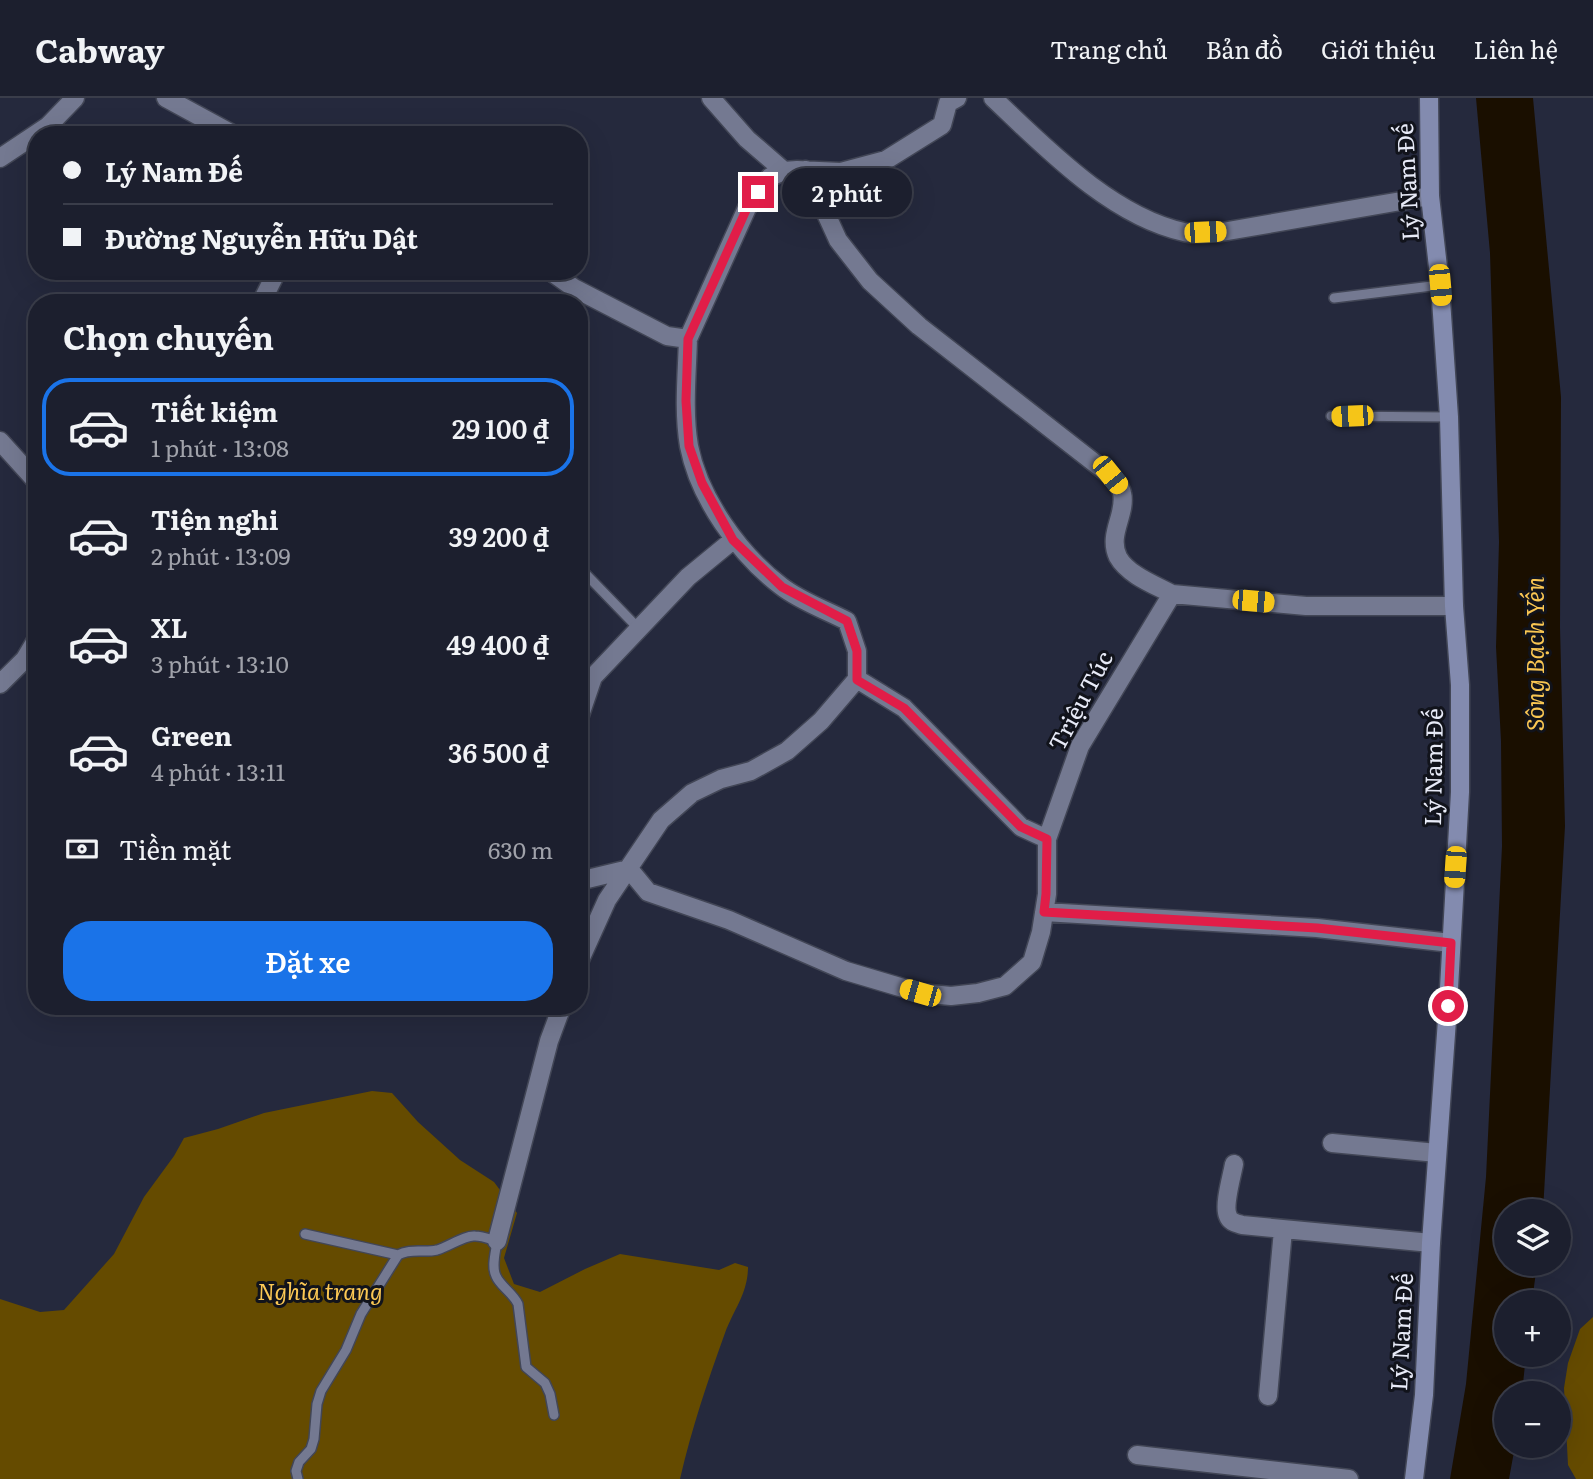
<!DOCTYPE html>
<html lang="vi">
<head>
<meta charset="utf-8">
<style>
	:root { --surface:#1c1f2e; --page:#252736; --text:#f1f3f6; --muted:#a0a2aa; --line:#3a3d4a; --accent:#1a73e8 }
	body { margin:0; font-family:Literata,serif; background:var(--page); color:var(--text); height:100vh; display:flex; flex-direction:column; font-size:26px; white-space:nowrap }
	* { box-sizing:border-box; margin:0 }
	p { font-size:23px; color:var(--muted) }
	.icon { flex:none; width:38px; height:38px; fill:none; stroke:currentColor; stroke-width:2; stroke-linecap:round; stroke-linejoin:round }
	.map { position:relative; flex:1; overflow:hidden }
	.drawer { position:absolute; left:28px; top:196px; width:560px; height:721px; display:flex; flex-direction:column; background:var(--surface); border-radius:28px; box-shadow:0 7px 28px #0002,0 0 0 2px var(--line) }
	.drawer>* { flex:none }
	.banner { position:absolute; left:28px; top:28px; width:560px; height:154px; border-radius:28px; box-shadow:0 7px 28px #0002,0 0 0 2px var(--line); display:grid; align-content:center; height:154px; padding:0 35px; background:var(--surface) }
	.controls { position:absolute; left:1494px; top:1101px; display:grid; gap:14px }
	.controls a { display:grid; place-items:center; width:77px; height:77px; border-radius:50%; background:var(--surface); box-shadow:0 7px 28px #0002,0 0 0 2px var(--line); font-size:35px }
	.end { position:absolute; width:32px; height:32px; margin:-16px; border:9px solid #e11d48; background:#fff; box-shadow:0 0 0 4px #fff }
	.from { border-radius:50% }
	.bubble { position:absolute; height:49px; border-radius:24px; background:var(--surface); box-shadow:0 7px 28px #0002,0 0 0 2px var(--line); font-size:23px; font-weight:600; line-height:49px; text-align:center }
	.car { position:absolute; width:21px; height:42px; margin:-21px -10px; border-radius:9px; box-shadow:0 0 5px 2px #0007; background:linear-gradient(#f5c518 24%,#345 0 40%,#f5c518 0 76%,#345 0 86%,#f5c518 0) }
	.banner b { display:flex; align-items:center; gap:24px; height:66px; font-size:26px }
	.banner b+b { border-top:2px solid var(--line) }
	.banner i { width:18px; height:18px; background:var(--text) }
	ul { padding:0; list-style:none }
	li { display:flex; align-items:center; gap:21px; height:98px; margin:0 14px 10px; padding:0 21px; border:4px solid transparent; border-radius:28px }
	li div { flex:1 }
	li b { display:block; font-size:26px }
	li em { font-style:normal; font-weight:600 }
	li.active { border-color:var(--accent) }
	li>.icon { width:63px; height:63px; stroke-width:1.5 }
	h2 { padding:0 35px; font-size:32px; line-height:84px }
	.pay { display:flex; align-items:center; gap:18px; height:77px; padding:0 35px; font-size:26px }
	.pay p { margin-inline-start:auto }
	.primary-button { display:flex; gap:14px; margin-top:auto; padding:14px 35px }
	.primary-button a { flex:1; height:80px; border-radius:28px; background:var(--accent); color:#fff; font-size:28px; font-weight:600; line-height:80px; text-align:center }
	header { display:flex; align-items:center; gap:42px; box-sizing:border-box; height:98px; padding:0 35px; background:var(--surface); border-bottom:2px solid var(--line) }
	header strong { font-size:33px }
	nav { display:flex; gap:38px; margin-inline-start:auto; font-size:24px }
	.map>svg:first-child { display:block }
</style>
</head>
<body>
<header>
<strong>Cabway</strong>
<nav><a>Trang chủ</a><a>Bản đồ</a><a>Giới thiệu</a><a>Liên hệ</a></nav>
</header>
<div class="map">
<svg width="1593" height="1381" viewBox="0 0 1593 1381">
	<rect width="100%" height="100%" fill="#25293d"/>
	<path fill="#654b00" d="M372,993L392,995L418,1024L460,1062L494,1084L517,1115L504,1160L514,1186L540,1194L585,1171L620,1156L719,1172L735,1165L748,1169C748,1195 734,1211 725,1235C707,1285 692,1329 680,1381H0V1201L40,1214L64,1212L114,1156L144,1099L174,1058L184,1040L218,1031L264,1015Z
		M1593,1219V1381H1576L1568,1367L1564,1290L1568,1265L1580,1231Z"/>
	<path fill="#1a0f00" d="M1476,0H1533L1561,299L1560,529L1565,728L1543,1113H1507V1166H1537L1532,1204H1507V1256L1526,1257L1522,1295H1507V1348H1515L1509,1381H1450L1466,1286L1486,1079L1502,748L1501,643L1496,549L1499,444L1490,155Z"/>
	<g fill="none" stroke-linecap="round" stroke-linejoin="round">
		<defs>
			<path id="lane" d="M1334,200L1440,187
				M1331,318L1449,319
				M579,469L640,532
				M305,1136L398,1157
				M298,1381L296,1373L299,1364L311,1351L314,1341L317,1306L321,1293L346,1252L361,1216L398,1157C410,1150 424,1155 437,1152C448,1149 465,1137 475,1138C482,1138 490,1141 497,1143C496,1153 491,1168 496,1178C500,1188 513,1195 518,1206L526,1269L545,1285L550,1296L554,1317"/>
			<path id="street" d="M166,0L234,37
				M711,0L747,41L784,73
				M993,0C1046,50 1111,118 1184,134C1196,137 1210,134 1222,134L1430,98
				M0,60L48,28L75,0
				M806,72L838,142L870,183L919,228L1110,377C1114,382 1121,388 1122,395C1127,416 1107,436 1118,459C1128,477 1155,487 1172,496
				M550,173L574,190L667,238L688,241L747,110L770,79L784,73L797,72L841,74L886,62L942,27L948,5L957,0
				M261,205L277,173
				M0,343L37,384
				M857,581L904,610L1021,729L1047,741
				M0,586L25,561L37,541
				M579,620L593,579L688,479L733,442
				M579,783L629,771L648,794L729,822L846,873L920,895L951,898L978,895L1005,888L1032,864L1041,834L1047,796V741L1080,648L1172,496L1306,508H1454
				M1044,814L1317,830L1451,845
				M579,864L607,802L661,722L692,695L721,681L751,673L787,653L821,623L857,581V553L847,523C826,512 800,503 781,488C739,456 699,400 689,348C683,313 687,276 688,241
				M1332,1045L1437,1055
				M1234,1066C1232,1078 1223,1108 1228,1118C1230,1124 1236,1125 1242,1127L1431,1145
				M497,1143L549,943L562,908
				M1268,1298L1283,1132
				M1137,1357L1349,1381"/>
			<path id="secondary" d="M1414,1381L1424,1297L1431,1145L1448,908L1460,694V587L1454,508L1449,319L1440,187L1430,98L1429,0"/>
		</defs>
		<use href="#lane" stroke="#424656" stroke-width="12"/>
		<use href="#street" stroke="#424656" stroke-width="21"/>
		<use href="#secondary" stroke="#424656" stroke-width="21"/>
		<use href="#lane" stroke="#747991" stroke-width="9"/>
		<use href="#street" stroke="#747991" stroke-width="18"/>
		<use href="#secondary" stroke="#838baf" stroke-width="18"/>
	</g>
	<g fill="none" stroke-linecap="round" stroke-linejoin="round">
		<path stroke="#e11d48" stroke-width="9" d="M758,94L747,110L688,241L686,303L689,348L702,385L733,442L782,489L847,523L857,553V582L904,610L1021,729L1047,741L1046,796L1044,814L1317,830L1451,845L1448,908"/>
	</g>
	<g text-anchor="middle" stroke-width="6" stroke-linejoin="round" paint-order="stroke">
		<g font-size="23" fill="#e7eaf7" stroke="#11131b">
			<text transform="translate(1408 84) rotate(-93)" y="8">Lý Nam Đế</text>
			<text transform="translate(1081 603) rotate(-62)" y="8">Triệu Túc</text>
			<text transform="translate(1434 669) rotate(-89)" y="8">Lý Nam Đế</text>
			<text transform="translate(1402 1234) rotate(-87)" y="8">Lý Nam Đế</text>
		</g>
		<g font-size="23" font-style="italic" fill="#fbc854" stroke="#11131b">
			<text x="320" y="1202">Nghĩa trang</text>
		</g>
		<g font-size="24" font-style="italic" fill="#f9c652" stroke="#11131b">
			<text transform="translate(1536 556) rotate(-90)" y="8">Sông Bạch Yến</text>
		</g>
	</g>
</svg>
<div class="controls">
<a><svg class="icon" aria-label="layers" viewBox="0 0 24 24"><path d="M12 4l9 5-9 5-9-5zM3 14l9 5 9-5"/></svg></a>
<a>+</a>
<a>−</a>
</div>
<i class="end from" style="left:1448px;top:908px"></i>
<i class="end" style="left:758px;top:94px"></i>
<div class="bubble" style="left:782px;top:70px;width:130px">2 phút</div>
<i class="car" style="left:1205px;top:134px;rotate:88deg"></i>
<i class="car" style="left:1440px;top:187px;rotate:175deg"></i>
<i class="car" style="left:1352px;top:318px;rotate:268deg"></i>
<i class="car" style="left:1110px;top:377px;rotate:141deg"></i>
<i class="car" style="left:1253px;top:503px;rotate:95deg"></i>
<i class="car" style="left:1455px;top:769px;rotate:184deg"></i>
<i class="car" style="left:920px;top:895px;rotate:286deg"></i>
<div class="banner">
<b><i class="from"></i>Lý Nam Đế</b>
<b><i></i>Đường Nguyễn Hữu Dật</b>
</div>
<section class="drawer">
<h2>Chọn chuyến</h2>
<ul>
<li class="active"><svg class="icon" aria-label="car" viewBox="0 0 24 24"><path d="M5 17H2v-5l4-1 3-4h7l3 4 3 1v5h-3M9 17h6M6 11h13"/><circle cx="7" cy="17" r="2"/><circle cx="17" cy="17" r="2"/></svg><div><b>Tiết kiệm</b><p>1 phút · 13:08</p></div><em>29 100 ₫</em></li>
<li><svg class="icon" aria-label="car" viewBox="0 0 24 24"><path d="M5 17H2v-5l4-1 3-4h7l3 4 3 1v5h-3M9 17h6M6 11h13"/><circle cx="7" cy="17" r="2"/><circle cx="17" cy="17" r="2"/></svg><div><b>Tiện nghi</b><p>2 phút · 13:09</p></div><em>39 200 ₫</em></li>
<li><svg class="icon" aria-label="car" viewBox="0 0 24 24"><path d="M5 17H2v-5l4-1 3-4h7l3 4 3 1v5h-3M9 17h6M6 11h13"/><circle cx="7" cy="17" r="2"/><circle cx="17" cy="17" r="2"/></svg><div><b>XL</b><p>3 phút · 13:10</p></div><em>49 400 ₫</em></li>
<li><svg class="icon" aria-label="car" viewBox="0 0 24 24"><path d="M5 17H2v-5l4-1 3-4h7l3 4 3 1v5h-3M9 17h6M6 11h13"/><circle cx="7" cy="17" r="2"/><circle cx="17" cy="17" r="2"/></svg><div><b>Green</b><p>4 phút · 13:11</p></div><em>36 500 ₫</em></li>
</ul>
<div class="pay"><svg class="icon" aria-label="cash" viewBox="0 0 24 24"><path d="M3 7h18v10H3z"/><circle cx="12" cy="12" r="2"/></svg>Tiền mặt<p>630 m</p></div>
<div class="primary-button"><a>Đặt xe</a></div>
</section>
</div>
</body>
</html>
